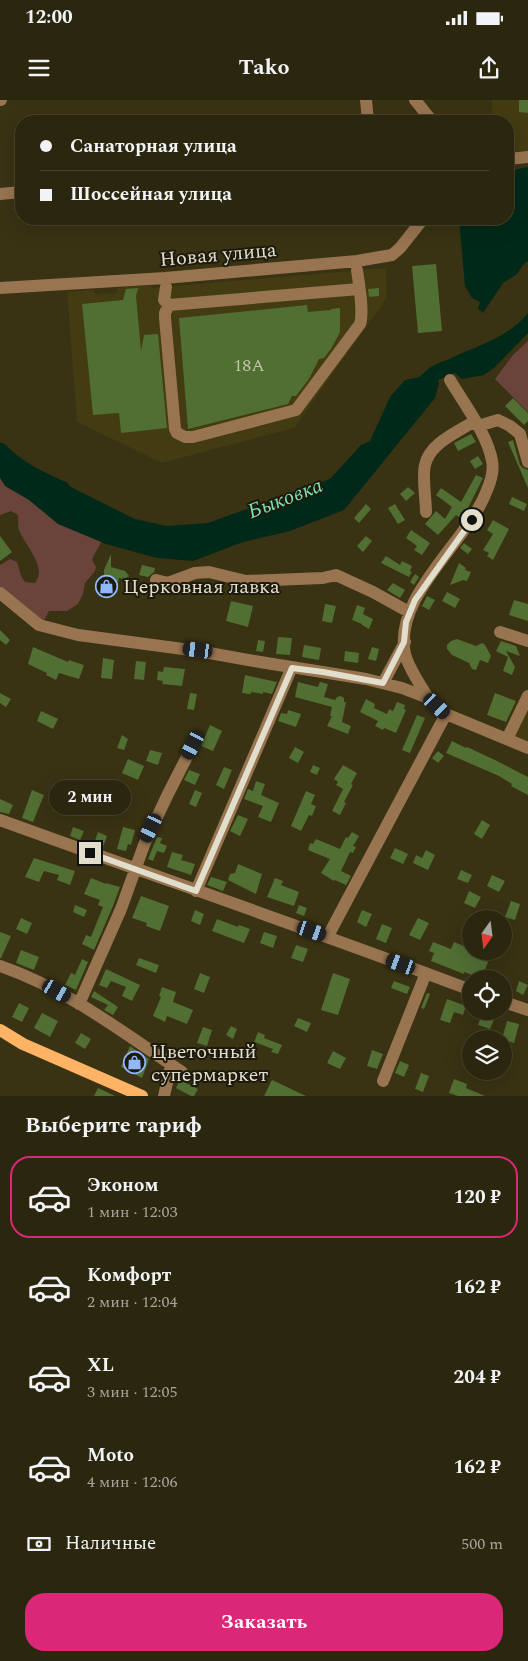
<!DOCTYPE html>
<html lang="ru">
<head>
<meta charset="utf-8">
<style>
	:root { --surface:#2b260e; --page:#332e17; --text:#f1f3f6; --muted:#a6a59e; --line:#47432e; --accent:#db2777 }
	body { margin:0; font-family:Spectral,serif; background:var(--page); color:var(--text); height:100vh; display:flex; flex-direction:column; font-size:19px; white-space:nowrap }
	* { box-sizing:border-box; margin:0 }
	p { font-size:16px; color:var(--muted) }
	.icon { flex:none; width:28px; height:28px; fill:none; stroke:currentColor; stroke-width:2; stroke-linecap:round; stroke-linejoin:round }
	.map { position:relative; height:996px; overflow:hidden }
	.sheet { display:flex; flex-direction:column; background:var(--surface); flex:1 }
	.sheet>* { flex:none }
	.guide { position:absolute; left:15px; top:15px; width:499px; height:110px; border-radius:20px; box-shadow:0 5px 20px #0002,0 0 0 1px var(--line); display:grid; align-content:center; height:110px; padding:0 25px; background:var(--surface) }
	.needle { width:32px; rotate:194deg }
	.fabs { position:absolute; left:462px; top:810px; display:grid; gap:10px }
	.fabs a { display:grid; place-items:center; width:50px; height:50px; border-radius:50%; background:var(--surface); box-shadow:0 5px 20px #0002,0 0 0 1px var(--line); font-size:25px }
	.end { position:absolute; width:22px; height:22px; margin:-11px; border:6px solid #e2decc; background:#111; box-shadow:0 0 0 2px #111 }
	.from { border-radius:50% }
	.bubble { position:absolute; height:35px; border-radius:18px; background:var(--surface); box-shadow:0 5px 20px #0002,0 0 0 1px var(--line); font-size:16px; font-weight:700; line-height:35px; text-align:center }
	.car { position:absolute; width:15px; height:30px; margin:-15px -8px; border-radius:6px; box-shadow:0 0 4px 1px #0007; background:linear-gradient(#222 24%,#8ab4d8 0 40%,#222 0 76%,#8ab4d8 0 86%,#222 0) }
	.guide b { display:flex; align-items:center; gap:18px; height:48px; font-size:19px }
	.guide b+b { border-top:1px solid var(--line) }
	.guide i { width:12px; height:12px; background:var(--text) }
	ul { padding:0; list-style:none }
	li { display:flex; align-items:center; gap:15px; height:82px; margin:0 10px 8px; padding:0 15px; border:2px solid transparent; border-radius:20px }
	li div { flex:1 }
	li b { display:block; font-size:19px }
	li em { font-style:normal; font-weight:700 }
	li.selected { border-color:var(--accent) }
	li>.icon { width:45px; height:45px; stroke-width:1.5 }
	h2 { padding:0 25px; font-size:22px; line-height:60px }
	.pay { display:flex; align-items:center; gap:12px; height:55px; padding:0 25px; font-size:19px }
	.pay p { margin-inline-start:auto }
	.button { display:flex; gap:10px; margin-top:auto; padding:10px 25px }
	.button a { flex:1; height:58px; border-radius:20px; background:var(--accent); color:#fff; font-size:20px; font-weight:700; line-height:58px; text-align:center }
	.status { display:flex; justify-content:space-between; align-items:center; height:35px; padding:0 25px; background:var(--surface); direction:ltr }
	.status svg { height:14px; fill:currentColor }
	header { display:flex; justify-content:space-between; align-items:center; height:65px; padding:0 25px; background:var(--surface); font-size:22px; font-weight:700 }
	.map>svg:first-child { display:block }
</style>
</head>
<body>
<div class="status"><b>12:00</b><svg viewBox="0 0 49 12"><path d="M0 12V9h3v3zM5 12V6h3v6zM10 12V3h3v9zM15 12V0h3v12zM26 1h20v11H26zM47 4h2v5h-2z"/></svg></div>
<header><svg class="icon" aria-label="menu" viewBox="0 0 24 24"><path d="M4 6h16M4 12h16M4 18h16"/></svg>Tako<svg class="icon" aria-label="share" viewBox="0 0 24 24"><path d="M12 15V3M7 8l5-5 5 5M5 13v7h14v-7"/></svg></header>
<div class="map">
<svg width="528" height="996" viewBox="0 0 528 996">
	<rect width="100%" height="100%" fill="#393213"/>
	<path fill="#433b12" d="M492,0H528V51L515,52L511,38L508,39V21H491Z
		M386,168L387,198L294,328L162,363L77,322L67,192L94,190L95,194L118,193L117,188L138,186L151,185L152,188Z
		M528,606V643L514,637Z"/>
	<path fill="#6a443b" d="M528,241V312L495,279L513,255Z
		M0,374L100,440L101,443L94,455L92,460L96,467L95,471L85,483L83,494L78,504L67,511H49L43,522L0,491V465L10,459L17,462L21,476L25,482L35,483C48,467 25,446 19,430C17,425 19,420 18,415L11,411L0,415Z"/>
	<path fill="#002919" d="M528,67V161L523,165L517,174L503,183L483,213L478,209L480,202L472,198L465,186L459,119H508V71Z
		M528,213V233L495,267L484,275L462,279C454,272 449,268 453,257C480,245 509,237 528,213Z
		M420,277L437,278L439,283L435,298L344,410L290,431L243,442L193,461L157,458L106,444L58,424L29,400L5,386L0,378V356L13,370L31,377L69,386L135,419L167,426L208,423L330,379L361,345L370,341L390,297L405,280Z"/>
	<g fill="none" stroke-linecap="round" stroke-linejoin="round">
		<path stroke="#002919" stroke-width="15" d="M416,290L435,273L471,258
			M0,350C17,368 40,379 63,389"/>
	</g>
	<path fill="#516e33" d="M519,0H528V13L519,12Z
		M436,164L442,231L418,233L412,166Z
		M138,188L136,196L141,251L144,235L158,234L167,328L121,333L119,313L93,315L82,204L123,200L126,189Z
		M379,188V196L369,197L368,189Z
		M307,205L308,212L331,210V209L340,208V232L331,249L324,258L319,259L309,279L296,296H292L288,304L188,329L179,218Z
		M513,298L528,313V321L524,325L505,306Z
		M471,334L476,342L458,351L454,343Z
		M513,340L520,365L523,368L528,370V388L508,342Z
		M478,356L483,364L475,369L470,361Z
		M476,375L483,378L466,412L462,419L456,415L438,435L425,424L436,411L445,419L452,407L436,395L441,388L461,402Z
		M408,387L415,393L406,401L400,394Z
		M512,397L527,404L524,411L509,404Z
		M366,404L371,409L359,423L354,418Z
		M395,404L405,420L398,424L388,408Z
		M493,420L509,429L493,460L487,456L489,453L483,450L493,434L487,430Z
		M411,430L430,443L422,455L414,450L417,446L406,438Z
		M0,436L12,452L0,461Z
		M366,436L372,441L363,452L357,446Z
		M464,443L472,449L468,454L460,448Z
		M111,454V467L125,471L129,476L124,479L119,478L116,491L104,488L107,477L104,476V470Z
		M386,456L400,465L402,461L412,466L410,471L412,472L409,477L381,463Z
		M459,463L466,468L465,470L471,472L467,481L463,480L450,485Z
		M142,465L155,468L154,472L148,477L139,475Z
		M415,474L419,477L414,485L410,482Z
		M393,483L405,490L400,498L387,490Z
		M447,492L460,499L455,508L442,501Z
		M427,496L435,500L429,510L422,506Z
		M514,500L528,504V521L509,515Z
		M231,501L253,506L248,527L226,521Z
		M325,504L336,506L332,523L322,521Z
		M357,505L365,508L363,514L373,519L369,529L362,525V524L352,520Z
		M0,530L10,540L6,545L0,540Z
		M278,537L292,538L290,555L276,554Z
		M457,539L476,546L482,543L485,545L491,556L488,563L480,560L476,570L472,569L469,563L452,555L447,549V545L451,541Z
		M258,540L265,541L263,552L256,551Z
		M501,541L516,546L520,556L506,551L515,567L512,575L503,571L508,557L496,551Z
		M304,545L321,548L319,560L302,557Z
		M33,547L68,562L69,560L84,565L79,579L59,573L56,580L46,575L47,573L28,564Z
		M372,547L379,549L376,561L368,559Z
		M345,551L359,553L358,563L344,561Z
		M103,558L114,560L112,579L101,578Z
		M136,561L146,562L144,580L134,579Z
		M164,567L185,569L182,586L162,584L163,581L157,580L158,571L163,572Z
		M245,575L277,582L272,594L263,592V594L251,592V594L242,593Z
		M298,582L318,587L320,582L328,584L324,597L335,600L337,597L341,596L344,598V602H346L342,622L351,626L348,634L327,626L332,616H330L332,607L295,597Z
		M0,593L11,599L6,607L0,603Z
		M190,593L197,594L194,610L187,609Z
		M495,593L516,601L506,622L487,615Z
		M366,599L375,604L374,608L387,614L389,609L393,611L397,602L405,605L404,609L406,610L396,633L384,628L383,630L375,626L378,621L360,612Z
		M288,610L301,614L296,627L278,621L281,613L287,614Z
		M41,611L58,619L53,629L37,621Z
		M417,615L425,618L410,653L402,650Z
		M210,625L222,631L213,651L201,646Z
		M122,635L128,639L124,650L117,648Z
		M452,641L466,648L467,647L495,660L528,677V695L511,686L512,684L499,676L446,653Z
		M295,647L304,652L298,663L289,658Z
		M150,650L162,653L158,665L146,661Z
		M438,651L444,656L438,663L432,658Z
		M128,659L144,666L138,680L122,673Z
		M313,665L320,668L317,675L310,672Z
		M343,665L357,673L351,684L353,685L344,702L346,703L340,715L332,711L343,689L336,685L338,682L334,679Z
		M224,667L232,670L224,689L216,685Z
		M189,670L200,674L195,685L184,680Z
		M256,681L265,684L261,695L279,703L271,722L258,717L263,706L244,699L248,689L253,691Z
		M32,690L44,695L33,722L22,718Z
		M195,690L202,693L196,707L189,704Z
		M306,691L315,695L311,704L316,706L312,716L309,715L301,731L291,726Z
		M0,699L13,705L9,714L0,712Z
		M238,715L248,719L240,736L230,731Z
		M482,720L490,725L482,739L474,734Z
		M73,727L84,731L80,740L70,736Z
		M123,727L135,730L131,745L128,744L126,751L117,749Z
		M98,732L107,736L103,747L94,744Z
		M352,732L359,736L353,746L356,747L353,753L350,752L341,771L351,776L346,785L335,780L334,781L321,773L330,759L308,750L310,743L313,744L316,739L340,749L346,737L348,738Z
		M157,737L162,738L160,743L167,746L164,753L157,751L153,761L148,759Z
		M395,748L408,754L403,764L390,758Z
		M426,750L435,755L428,770L413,763L416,755L422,758Z
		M172,752L183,755L181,760L195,764L191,775L167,767Z
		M34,758L75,771L70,785L57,780L59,775L44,771L39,782L25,777Z
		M238,764L262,774L256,794L228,780L230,774L235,773Z
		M461,770L472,775L468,783L457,779Z
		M492,775L505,781L499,792L487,786Z
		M211,777L227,782L223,791L207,785Z
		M91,778L106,784V783L120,787L113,806L94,850L82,844L86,835L91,837L103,807L98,805L100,800L84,794Z
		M275,778L283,781L281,785L299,792L294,806L267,797Z
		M469,791L481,797L475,808L464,803Z
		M141,796L169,806L160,831L146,826L147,823L132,818Z
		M511,801L520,804L515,820L505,817Z
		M75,805L87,810L84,817L73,812Z
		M299,805L307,808L304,816L296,813Z
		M195,810L204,814L200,825L191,821Z
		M362,810L372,814L366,827L357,822Z
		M21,818L32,823L27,834L16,829Z
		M418,818L429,823L420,840L409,835Z
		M217,819L238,827L239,825L250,829L244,843L212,831Z
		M382,824L392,828L386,843L376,839Z
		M0,832L11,836L1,858H0Z
		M264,832L277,836L273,848L260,843Z
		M433,842L451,849L454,842L471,849L472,851L471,856L488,862L484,872L480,870L478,877L464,872V874L431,861L434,853L429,851Z
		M296,845L308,849L303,862L291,858Z
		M21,850L39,857L34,870L16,863Z
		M139,858L159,865L156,873L136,865Z
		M82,859L88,862L76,890L65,885L71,873L75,875Z
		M106,869L140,885L132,901L122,896L126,887L111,881L107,888L99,885Z
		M200,873L210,877L204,893L194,889Z
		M333,873L350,879L338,915L321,910Z
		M394,881L410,887L407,894L391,888Z
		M519,881L528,885L523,895L516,891Z
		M162,887L176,892L173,902L193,910L187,924L167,916L165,922L153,916L161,897L159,896Z
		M94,891L118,907L113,915L104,910L108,905L91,897Z
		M427,893L430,894L424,909L421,908Z
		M447,899L466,906L463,915L454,912L450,923L440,920Z
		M19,903L29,908L22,922L12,917Z
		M483,912L495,917L490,929L478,925Z
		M42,913L58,921L50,937L34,928Z
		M298,918L311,923L307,932L294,926Z
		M507,921L519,924L514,943L502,939Z
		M231,926L237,929L233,939L226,935Z
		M203,927L212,930L207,946L197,943Z
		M258,932L265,935L264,938L282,945L278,954L271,952L273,949L254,942Z
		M81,933L91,939L85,949L75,943Z
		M130,946L149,959L142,978L121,967Z
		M372,950L383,954L377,969L367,966Z
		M333,951L346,958L340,969L327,963Z
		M400,961L409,965L404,977L395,973Z
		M421,973L429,976L423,992L415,989Z
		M454,979L467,984L466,988L485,996H458L449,993Z
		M180,980L198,989L194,996H191L176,988Z
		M272,980L306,996H264Z
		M98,988L115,996H94Z"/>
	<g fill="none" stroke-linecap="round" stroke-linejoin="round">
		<path stroke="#987450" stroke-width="12" d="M0,0H1
			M366,0L368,21
			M415,0L432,21
			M508,59L528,57
			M0,94L21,92
			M357,170C359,185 364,211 360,224L296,310L193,337H185L177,333L175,329L165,218V213L169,205L359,189
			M166,187L164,200L169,205
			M0,188L165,178L357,161L392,155L400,148L423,119
			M478,326L498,320L510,326L520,334L528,362
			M426,412C426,400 422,376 425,365C430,343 456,333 473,322
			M156,480L168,483L195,473L209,472L246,481L323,478L336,475L373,492L409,512
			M0,493L39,525L78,535L198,551L260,562L366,579L402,588L428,598L446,614L528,648
			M500,532L528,541
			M383,583L405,542
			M428,598C420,584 409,569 405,554C393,495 468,442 487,390C491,381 494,371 492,361C488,335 463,302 450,280
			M507,639L528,596
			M0,720C157,777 315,831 471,890
			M196,791L292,567
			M328,836L446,614
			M0,866C67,889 124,933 182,972
			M504,902L528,910
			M79,904L121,809L144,745L167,696L193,645
			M383,981L426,873
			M164,996L171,965"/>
		<path stroke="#ffb365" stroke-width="12" d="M0,930L23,944L142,996"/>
	</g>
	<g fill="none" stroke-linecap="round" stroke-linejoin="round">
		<path stroke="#e2decc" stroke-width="6" d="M90,753L196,791L292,568L323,572L383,583L404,542L406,522L415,500L472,420"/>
	</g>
	<defs>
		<symbol id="shop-ring" viewBox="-11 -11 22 22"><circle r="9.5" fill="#1d1a0d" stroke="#90b8fd" stroke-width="1.5"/><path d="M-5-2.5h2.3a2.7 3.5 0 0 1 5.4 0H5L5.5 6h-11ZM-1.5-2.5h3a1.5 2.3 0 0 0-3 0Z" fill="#90b8fd"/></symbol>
	</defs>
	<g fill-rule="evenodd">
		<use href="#shop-ring" x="94" y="474" width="25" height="25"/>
		<use href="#shop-ring" x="122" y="950" width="25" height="25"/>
	</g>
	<g text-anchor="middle" stroke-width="4" stroke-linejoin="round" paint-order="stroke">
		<g font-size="18" fill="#bec2a6">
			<text x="249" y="271">18А</text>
		</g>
		<g font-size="20" fill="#e2decc" stroke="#1d1a0d">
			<text transform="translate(218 154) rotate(-5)" y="7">Новая улица</text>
		</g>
		<g font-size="20" fill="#e2decc" stroke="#1d1a0d" text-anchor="start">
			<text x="123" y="493">Церковная лавка</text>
			<text x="151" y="958">Цветочный<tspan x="151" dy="23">супермаркет</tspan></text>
		</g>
		<g font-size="21" font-style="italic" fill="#79e5b5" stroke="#1d1a0d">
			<text transform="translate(285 398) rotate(-21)" y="7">Быковка</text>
		</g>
	</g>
</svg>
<div class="fabs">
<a><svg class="needle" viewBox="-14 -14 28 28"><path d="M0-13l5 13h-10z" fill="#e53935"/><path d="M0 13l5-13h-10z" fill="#a6a59e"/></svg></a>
<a><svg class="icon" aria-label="locate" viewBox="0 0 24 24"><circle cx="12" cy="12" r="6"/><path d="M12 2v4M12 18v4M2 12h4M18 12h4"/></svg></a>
<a><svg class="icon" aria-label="layers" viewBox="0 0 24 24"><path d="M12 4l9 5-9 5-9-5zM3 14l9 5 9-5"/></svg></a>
</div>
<i class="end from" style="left:472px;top:420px"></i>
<i class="end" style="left:90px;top:753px"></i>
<div class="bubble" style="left:49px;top:680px;width:82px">2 мин</div>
<i class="car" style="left:198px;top:550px;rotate:277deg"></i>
<i class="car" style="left:437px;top:606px;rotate:133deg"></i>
<i class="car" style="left:193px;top:645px;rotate:208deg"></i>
<i class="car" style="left:151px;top:728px;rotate:205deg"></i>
<i class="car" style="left:312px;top:831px;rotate:109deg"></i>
<i class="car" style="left:401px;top:864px;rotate:290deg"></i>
<i class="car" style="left:57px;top:891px;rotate:120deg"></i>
<div class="guide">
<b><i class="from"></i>Санаторная улица</b>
<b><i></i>Шоссейная улица</b>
</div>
</div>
<section class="sheet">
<h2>Выберите тариф</h2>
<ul>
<li class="selected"><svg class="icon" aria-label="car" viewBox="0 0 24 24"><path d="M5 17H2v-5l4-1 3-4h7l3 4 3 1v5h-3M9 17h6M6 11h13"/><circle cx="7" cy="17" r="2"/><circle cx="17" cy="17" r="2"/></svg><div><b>Эконом</b><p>1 мин · 12:03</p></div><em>120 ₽</em></li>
<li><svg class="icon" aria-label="car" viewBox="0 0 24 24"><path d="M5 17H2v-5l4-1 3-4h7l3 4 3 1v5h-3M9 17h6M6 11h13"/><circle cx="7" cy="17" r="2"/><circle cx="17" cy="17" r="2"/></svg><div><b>Комфорт</b><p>2 мин · 12:04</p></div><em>162 ₽</em></li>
<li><svg class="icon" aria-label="car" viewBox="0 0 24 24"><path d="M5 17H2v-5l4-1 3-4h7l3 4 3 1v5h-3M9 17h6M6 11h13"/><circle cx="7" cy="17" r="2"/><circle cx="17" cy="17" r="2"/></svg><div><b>XL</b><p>3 мин · 12:05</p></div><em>204 ₽</em></li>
<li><svg class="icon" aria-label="car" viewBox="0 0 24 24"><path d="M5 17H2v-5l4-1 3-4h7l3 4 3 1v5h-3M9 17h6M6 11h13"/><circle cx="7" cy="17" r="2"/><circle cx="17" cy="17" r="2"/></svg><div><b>Moto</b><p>4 мин · 12:06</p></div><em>162 ₽</em></li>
</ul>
<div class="pay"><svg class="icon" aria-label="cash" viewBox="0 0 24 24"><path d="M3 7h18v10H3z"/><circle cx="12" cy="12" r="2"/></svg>Наличные<p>500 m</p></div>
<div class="button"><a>Заказать</a></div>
</section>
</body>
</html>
